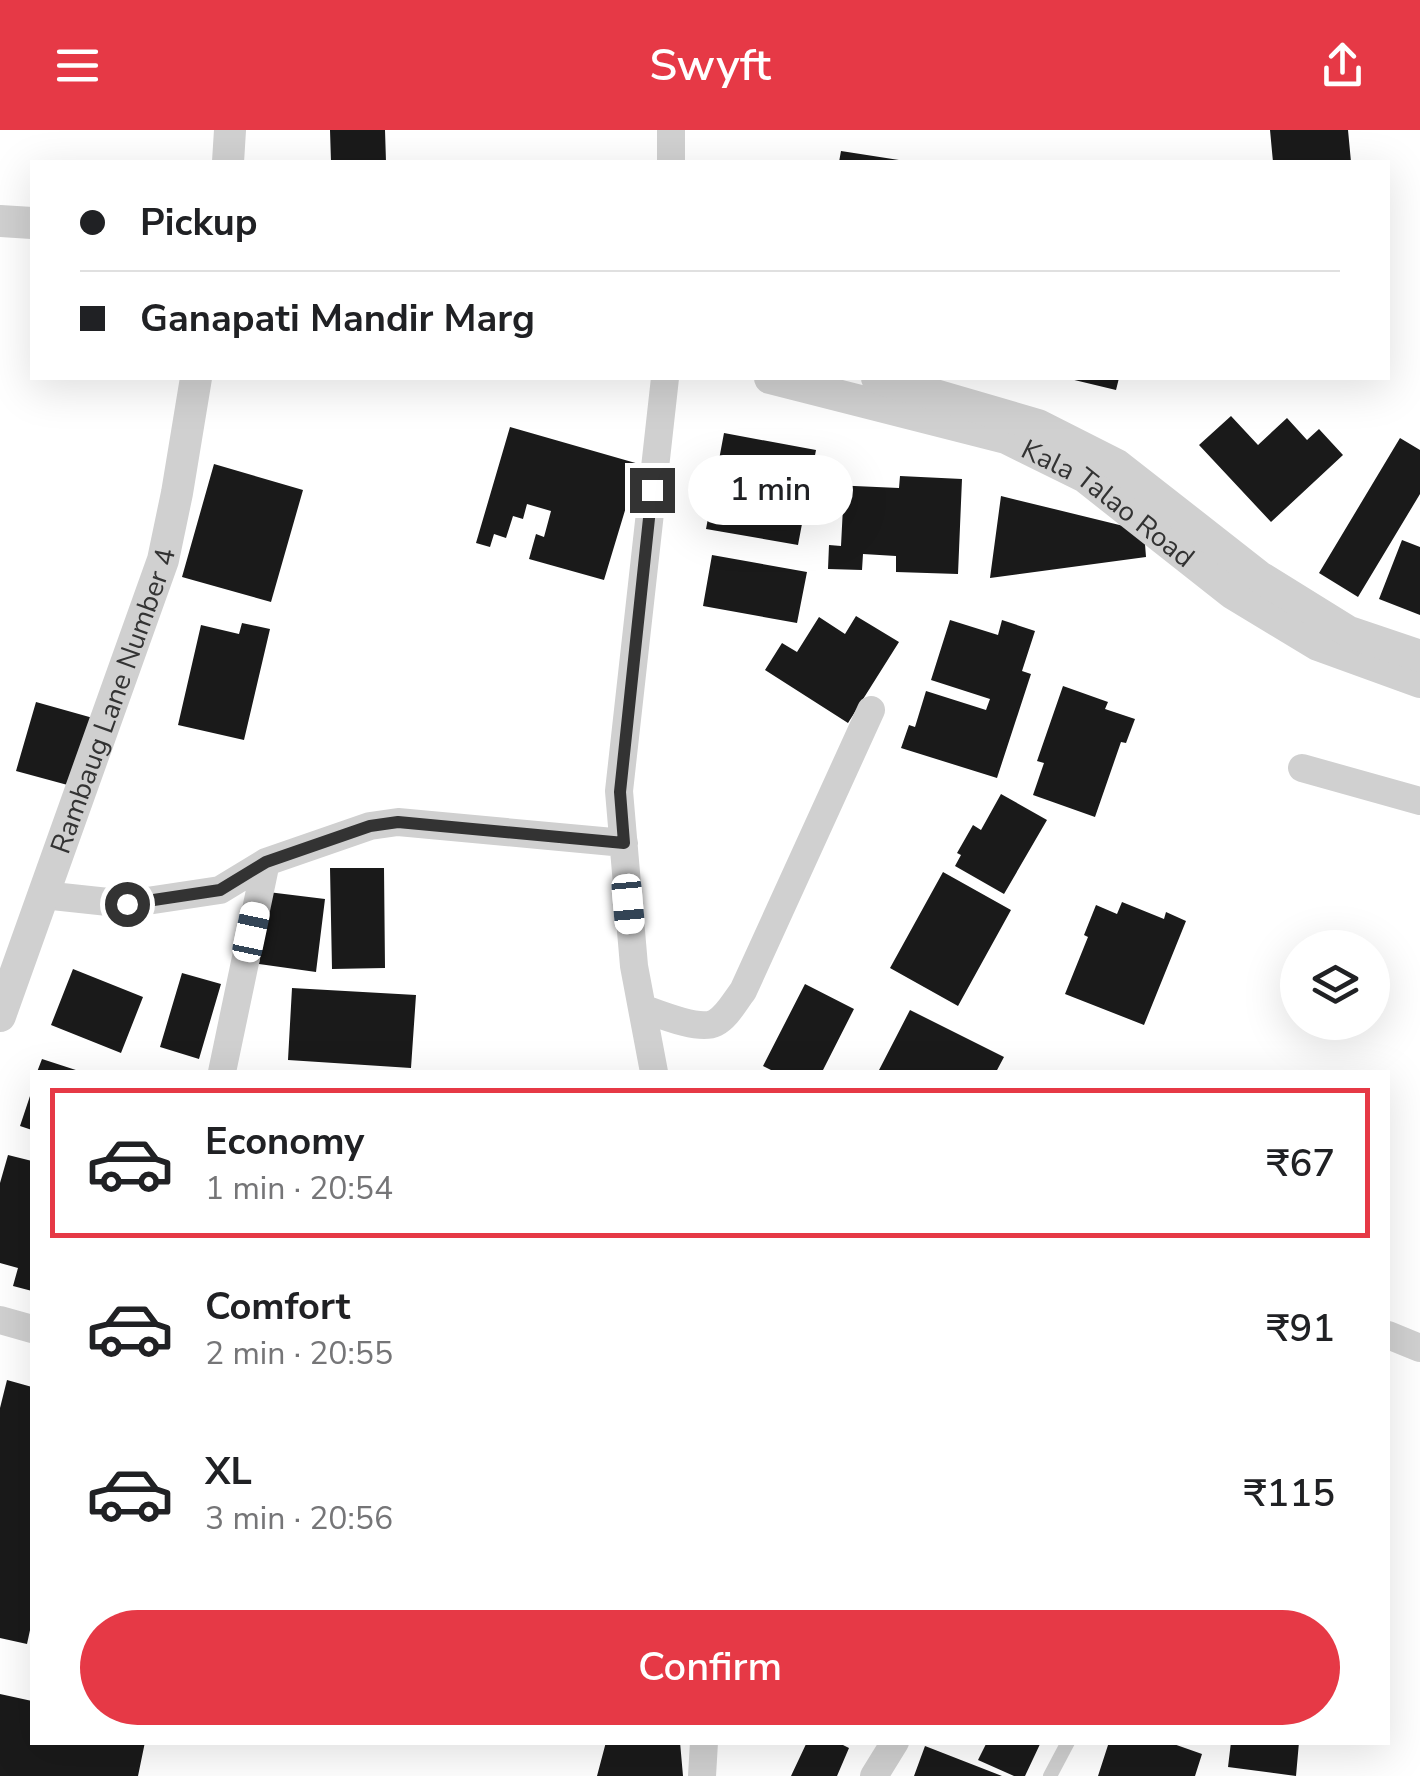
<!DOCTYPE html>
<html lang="en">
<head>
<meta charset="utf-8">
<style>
	:root { --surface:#fff; --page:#f6f6f6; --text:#202124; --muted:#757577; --line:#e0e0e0; --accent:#e63946 }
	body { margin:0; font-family:"Nunito Sans",sans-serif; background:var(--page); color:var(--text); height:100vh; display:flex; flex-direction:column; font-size:38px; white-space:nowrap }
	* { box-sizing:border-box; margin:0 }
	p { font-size:32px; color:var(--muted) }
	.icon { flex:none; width:55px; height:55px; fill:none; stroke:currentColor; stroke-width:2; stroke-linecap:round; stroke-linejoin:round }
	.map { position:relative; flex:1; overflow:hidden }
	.side { position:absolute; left:30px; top:940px; width:1360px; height:675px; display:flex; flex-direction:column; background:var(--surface); border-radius:0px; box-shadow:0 10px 40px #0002 }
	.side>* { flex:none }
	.hud { position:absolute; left:30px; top:30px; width:1360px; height:220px; border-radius:0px; box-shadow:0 10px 40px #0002; display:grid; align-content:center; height:220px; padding:0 50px; background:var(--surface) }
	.buttons { position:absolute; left:1280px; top:800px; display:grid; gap:20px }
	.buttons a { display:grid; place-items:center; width:110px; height:110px; border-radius:50%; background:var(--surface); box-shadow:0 10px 40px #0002; font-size:50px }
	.end { position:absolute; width:45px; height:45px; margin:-22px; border:12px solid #333; background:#fff; box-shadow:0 0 0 5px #fff }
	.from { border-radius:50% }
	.bubble { position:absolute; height:70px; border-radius:35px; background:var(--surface); box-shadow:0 10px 40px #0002; font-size:32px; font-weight:600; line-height:70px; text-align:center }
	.car { position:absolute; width:30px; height:60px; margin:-30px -15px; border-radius:12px; box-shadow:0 0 8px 2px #0007; background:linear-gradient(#fff 24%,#345 0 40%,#fff 0 76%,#345 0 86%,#fff 0) }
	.hud b { display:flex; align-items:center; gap:35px; height:95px; font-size:38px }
	.hud b+b { border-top:2px solid var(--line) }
	.hud i { width:25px; height:25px; background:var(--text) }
	ul { padding:18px 0 0; list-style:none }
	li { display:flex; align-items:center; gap:30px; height:150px; margin:0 20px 15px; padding:0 30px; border:5px solid transparent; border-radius:0px }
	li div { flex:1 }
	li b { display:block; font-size:38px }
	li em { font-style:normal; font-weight:600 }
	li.active { border-color:var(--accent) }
	li>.icon { width:90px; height:90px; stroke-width:1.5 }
	.cta { display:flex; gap:20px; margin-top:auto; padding:20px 50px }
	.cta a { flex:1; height:115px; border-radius:60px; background:var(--accent); color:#fff; font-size:40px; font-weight:600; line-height:115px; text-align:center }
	header { display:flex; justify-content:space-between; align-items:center; height:130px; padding:0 50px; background:var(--accent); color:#fff; font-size:45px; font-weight:600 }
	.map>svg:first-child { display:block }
</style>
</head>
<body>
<header><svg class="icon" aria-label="menu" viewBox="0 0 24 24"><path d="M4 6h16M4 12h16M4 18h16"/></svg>Swyft<svg class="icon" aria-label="share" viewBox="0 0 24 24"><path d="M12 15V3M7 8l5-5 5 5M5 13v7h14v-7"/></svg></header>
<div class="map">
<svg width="1420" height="1646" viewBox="0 0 1420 1646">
	<rect width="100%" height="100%" fill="#fff"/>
	<path fill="#1a1a1a" d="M330,0H385L386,32H331Z
		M1270,0H1348L1351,32H1273Z
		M841,21L899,30L898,32H839Z
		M1066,248H1119L1116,260Z
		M1231,286L1258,315L1287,288L1307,310L1319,299L1343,325L1271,392L1199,315Z
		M510,297L639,334L604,450L529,429L536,404L544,407L551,381L527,374L523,389L513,386L506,408L494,404L490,417L476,413Z
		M724,303L816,320L798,415L706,399Z
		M1400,308L1420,320V364L1358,467L1319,443Z
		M214,334L303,360L271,472L182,447Z
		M900,346L962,349L958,444L896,442V426L863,424L862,440L828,439L829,415L841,416L843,377L831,376L832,355L899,358Z
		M1001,366L1144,401L1146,427L990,448Z
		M1402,410L1420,417V485L1379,469Z
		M712,425L807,442L797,493L703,476Z
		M856,486L899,512L848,593L765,540L782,513L797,522L819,487L845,504Z
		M950,490L998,505L1002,490L1035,501L1022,541L1031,544L997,648L901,618L909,595L915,597L926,561L986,580L990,569L931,550Z
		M242,493L270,499L244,610L178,595L201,495L239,504Z
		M1063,556L1108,572L1105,579L1135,589L1126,613L1121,612L1095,687L1033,665L1044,633L1037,631Z
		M36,572L93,588L75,657L16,641Z
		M1001,664L1047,690L1004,764L955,736L961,725L957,723L973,695L981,700Z
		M330,738H384L385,838L332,839Z
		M943,742L1011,780L958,876L890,838Z
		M268,762L325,769L316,842L259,834Z
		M1122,772L1164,789L1166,782L1186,791L1144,895L1065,864L1088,807L1084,805L1096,775L1117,784Z
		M73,839L143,867L121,923L51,895Z
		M182,843L221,854L199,929L160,917Z
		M805,854L854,879L822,942H775L763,936Z
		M292,858L416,865L411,938L288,930Z
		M910,880L1004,927L996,942H878Z
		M42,929L82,942H37Z
		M32,960V1000L20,996Z
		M8,1025L32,1031V1161L13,1156L18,1138L0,1133V1053Z
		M7,1250L32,1257V1491L27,1514L0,1508V1278Z
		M0,1564L32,1571V1612H145L138,1646H0Z
		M606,1612H680L683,1646H597Z
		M807,1612H837L849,1618L837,1646H791Z
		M987,1612H1041L1025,1646H1014L978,1630Z
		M1109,1612H1168L1202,1624L1195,1646H1098Z
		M1231,1612H1299L1296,1646L1228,1637Z
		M925,1616L1002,1646H914Z"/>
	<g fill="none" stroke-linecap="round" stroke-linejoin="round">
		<path stroke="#d0d0d0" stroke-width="14" d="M1050,1646L1068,1612"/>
		<path stroke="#d0d0d0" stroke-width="28" d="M671,32V0
			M1302,638L1420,671
			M43,765L127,774L220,760L266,732L370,696L398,692L624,713
			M642,878C659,884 699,901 715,893C727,887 735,871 743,861L871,580
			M222,942L266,732
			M654,942L634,836L619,661L665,248
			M0,1190L32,1199
			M1388,1205L1420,1218
			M702,1646L704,1612
			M874,1646L895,1612"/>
		<g stroke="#d0d0d0" stroke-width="32">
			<path d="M228,32L230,0"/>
			<path d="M0,91L32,93"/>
			<path id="s1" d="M770,248L1006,308L1085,347L1232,463L1318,515L1420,552"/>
			<path d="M877,248L1038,295L1117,335L1260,447L1349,502L1420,526"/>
			<path id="s2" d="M0,886L163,430L177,363L196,248"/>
		</g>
	</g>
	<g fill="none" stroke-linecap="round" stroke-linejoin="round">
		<path stroke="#333" stroke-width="12" d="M127,774L220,760L266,732L370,696L398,692L624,713L620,662L652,360"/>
	</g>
	<g text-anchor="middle" stroke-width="10" stroke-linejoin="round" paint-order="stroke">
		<g font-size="28" fill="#333" stroke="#fff">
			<text dy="10" stroke="none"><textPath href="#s1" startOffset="365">Kala Talao Road</textPath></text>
			<text dy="10" stroke="none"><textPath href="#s2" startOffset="335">Rambaug Lane Number 4</textPath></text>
		</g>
	</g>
</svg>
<div class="buttons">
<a><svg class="icon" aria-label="layers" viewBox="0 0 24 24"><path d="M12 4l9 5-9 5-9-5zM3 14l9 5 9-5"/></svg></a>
</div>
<i class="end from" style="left:127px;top:774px"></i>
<i class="end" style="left:652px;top:360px"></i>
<div class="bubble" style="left:688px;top:325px;width:165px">1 min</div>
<i class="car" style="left:628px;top:774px;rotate:175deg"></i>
<i class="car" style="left:251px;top:802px;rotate:12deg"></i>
<div class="hud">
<b><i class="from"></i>Pickup</b>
<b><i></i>Ganapati Mandir Marg</b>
</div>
<section class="side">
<ul>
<li class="active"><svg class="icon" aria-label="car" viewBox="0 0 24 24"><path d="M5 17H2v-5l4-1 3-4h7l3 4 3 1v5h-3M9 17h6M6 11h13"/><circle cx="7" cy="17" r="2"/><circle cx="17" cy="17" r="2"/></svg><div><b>Economy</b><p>1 min · 20:54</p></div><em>₹67</em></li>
<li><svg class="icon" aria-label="car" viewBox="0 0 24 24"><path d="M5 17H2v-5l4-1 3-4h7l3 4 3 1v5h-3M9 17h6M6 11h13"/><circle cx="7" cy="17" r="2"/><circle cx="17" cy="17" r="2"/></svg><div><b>Comfort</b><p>2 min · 20:55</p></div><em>₹91</em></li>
<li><svg class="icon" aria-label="car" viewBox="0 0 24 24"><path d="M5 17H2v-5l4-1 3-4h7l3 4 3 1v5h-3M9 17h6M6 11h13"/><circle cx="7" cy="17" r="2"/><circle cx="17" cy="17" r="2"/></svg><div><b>XL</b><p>3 min · 20:56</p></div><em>₹115</em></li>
</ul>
<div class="cta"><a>Confirm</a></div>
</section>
</div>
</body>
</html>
